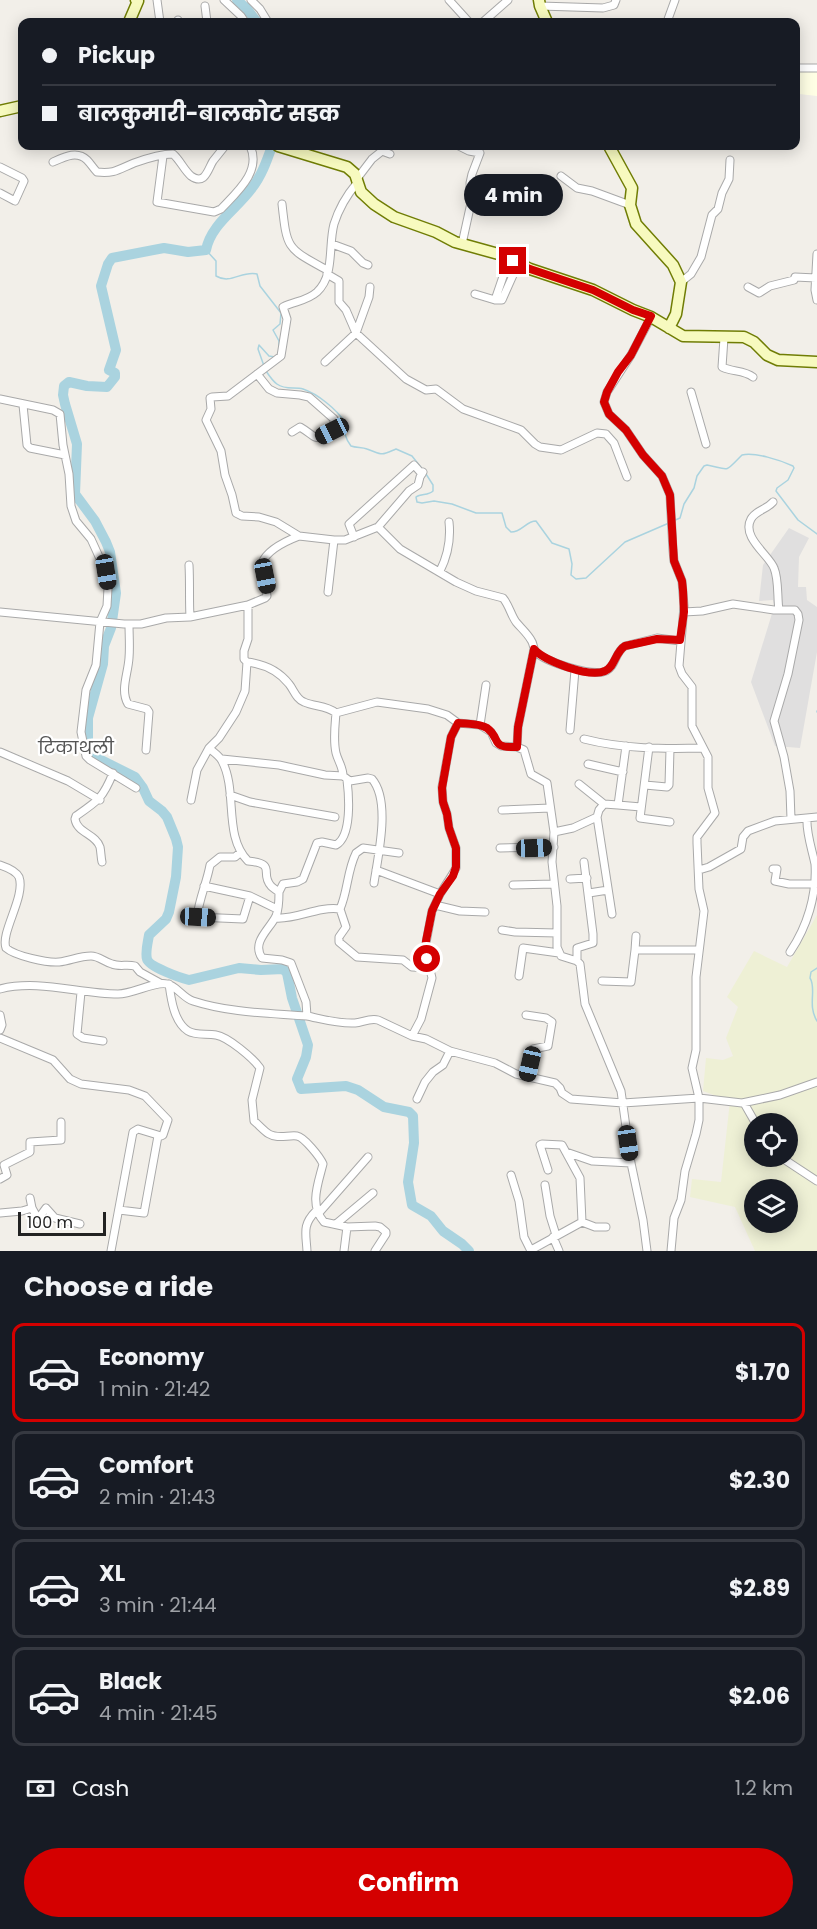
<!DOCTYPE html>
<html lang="en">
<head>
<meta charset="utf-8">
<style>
	:root { --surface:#171b24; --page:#242831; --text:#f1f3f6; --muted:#9ea1a6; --line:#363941; --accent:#d40000 }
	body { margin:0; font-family:Poppins,"Noto Sans Devanagari",sans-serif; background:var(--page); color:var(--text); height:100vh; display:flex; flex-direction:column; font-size:22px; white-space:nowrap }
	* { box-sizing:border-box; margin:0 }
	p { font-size:20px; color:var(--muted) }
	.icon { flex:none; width:33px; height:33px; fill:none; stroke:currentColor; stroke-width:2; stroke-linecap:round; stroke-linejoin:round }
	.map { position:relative; height:1251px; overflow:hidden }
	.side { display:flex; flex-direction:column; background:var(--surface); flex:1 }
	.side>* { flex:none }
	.top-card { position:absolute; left:18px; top:18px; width:782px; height:132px; border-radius:12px; box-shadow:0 3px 15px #0003; display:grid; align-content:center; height:132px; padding:0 24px; background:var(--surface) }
	.tools { position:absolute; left:744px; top:1113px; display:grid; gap:12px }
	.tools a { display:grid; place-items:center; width:54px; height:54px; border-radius:50%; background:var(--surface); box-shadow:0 3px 15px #0003; font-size:30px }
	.scale { position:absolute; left:18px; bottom:15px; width:88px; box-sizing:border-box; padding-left:6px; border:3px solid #222; border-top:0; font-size:16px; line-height:21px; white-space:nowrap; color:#222; -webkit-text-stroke:4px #fff; paint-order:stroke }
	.end { position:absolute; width:27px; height:27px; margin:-14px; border:8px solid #d40000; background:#fff; box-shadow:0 0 0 3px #fff }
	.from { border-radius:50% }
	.bubble { position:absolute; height:42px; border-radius:21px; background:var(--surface); box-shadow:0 3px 15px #0003; font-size:20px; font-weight:700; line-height:42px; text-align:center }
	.car { position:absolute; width:18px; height:36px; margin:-18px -9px; border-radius:8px; box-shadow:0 0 4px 2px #0007; background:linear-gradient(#222 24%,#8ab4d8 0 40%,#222 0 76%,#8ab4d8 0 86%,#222 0) }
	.top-card b { display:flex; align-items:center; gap:21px; height:57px; font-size:22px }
	.top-card b+b { border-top:2px solid var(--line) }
	.top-card i { width:15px; height:15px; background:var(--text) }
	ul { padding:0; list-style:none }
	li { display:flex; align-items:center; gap:18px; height:99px; margin:0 12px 9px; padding:0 12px; border:3px solid var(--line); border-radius:12px }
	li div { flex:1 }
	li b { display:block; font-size:22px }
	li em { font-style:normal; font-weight:700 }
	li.current { border-color:var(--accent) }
	li>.icon { width:54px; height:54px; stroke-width:1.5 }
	h2 { padding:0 24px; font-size:27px; line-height:72px }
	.pay { display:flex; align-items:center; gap:15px; height:66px; padding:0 24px; font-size:22px }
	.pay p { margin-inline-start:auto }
	.action { display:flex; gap:12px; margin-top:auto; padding:12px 24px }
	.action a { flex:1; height:69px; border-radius:36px; background:var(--accent); color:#fff; font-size:24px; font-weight:700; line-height:69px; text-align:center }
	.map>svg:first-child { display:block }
</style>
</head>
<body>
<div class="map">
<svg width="817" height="1251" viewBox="0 0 817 1251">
	<rect width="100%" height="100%" fill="#f2efe9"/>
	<path fill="#e0dfdf" d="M789,528L809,538L799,557L798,587H806L807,600L817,607V652L800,748L775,746L751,682L774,607L773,600L759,601L763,565Z"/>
	<path fill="#ffffe5" d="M800,70L817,71V96L799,94Z"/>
	<path fill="#eef0d5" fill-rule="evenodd" d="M817,915V1251H755L735,1207L690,1197L692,1179L721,1182L730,1101L703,1091L706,1058L723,1060L733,1056L726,1038L738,1007L727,997L754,951L787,967ZM754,1124H788V1156H754ZM754,1190H788V1222H754Z"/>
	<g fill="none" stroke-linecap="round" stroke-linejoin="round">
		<path stroke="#aad3df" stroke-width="1.5" d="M206,250L216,261V276C231,285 242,270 257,274L260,286L281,313L280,324L273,330L279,341V348
			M264,366L258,349L259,345L269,356L275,357
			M266,371C274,383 278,388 293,388C296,388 300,388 303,389C318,394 336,409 345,422C344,433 345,438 351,446C357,448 362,447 367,449C384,455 379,456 396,449L412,456L423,470
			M426,474L433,485V491C428,496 421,493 416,497L417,502L422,503L434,501L452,504L476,513H502L506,527L511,532C522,532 526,521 536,521L552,543L569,549L572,564L571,575L576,579L586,578L625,542L669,523
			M673,521L680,518L684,504L694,488L697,476L704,466L707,465C731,470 724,473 742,455C755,452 780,460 793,466L794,468L788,480L777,488L776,491L798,520L817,534
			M817,711V712
			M817,968L811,972L810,978C817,989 807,1005 817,1021"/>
		<path stroke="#aad3df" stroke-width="10" d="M237,0L247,9L257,22
			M272,146C267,160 262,175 252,188C237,209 211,224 206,250L188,252L164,248L112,258L108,264L101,286L116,350L109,370L115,373V377L107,387L87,386L69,382L64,386L63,395L65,404L77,444L75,494L95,521L106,542L110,552L116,593L111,628L104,646L103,664L88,718V749L93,756L135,777L143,788L149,801L162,811L167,817L176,839L178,847L176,877L169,912L166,919L149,935C148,942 145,952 147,959C149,967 181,978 189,980L239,968L261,970L283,969L287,973L292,998L308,1045L306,1057L297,1079L301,1089L346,1086L358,1090L384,1107L409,1112L413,1116L414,1143L408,1182L412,1205L431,1216L443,1231L462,1244L469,1251"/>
		<defs>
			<path id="street" d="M157,0L160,22
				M224,0L241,16L245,22
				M251,0L260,9L268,22
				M449,0L469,22
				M205,6L207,22
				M540,6L603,8L614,5L616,0
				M178,22V20
				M483,22L508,0
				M667,22L675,0
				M795,68H817
				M459,146L469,151L480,153L472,174L470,183L471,203L462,244
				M163,156L157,202L214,212L221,209C237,192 262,171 250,146
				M53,162C64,157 77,150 87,160C91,164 93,168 97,172C115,174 119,169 134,163C145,159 161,154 173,154C180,160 184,170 191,176C205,186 208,169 213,161C217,156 221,151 225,146
				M0,167L22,178L24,181L15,201L0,193
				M561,176L577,188L592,191L630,205
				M356,180L372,159L382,151L390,154
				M357,183C346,196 339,208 334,224C328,246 335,275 317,292C307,301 295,301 283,307L287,319L281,356L228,396L212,397L210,398L211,409L206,420L221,451L225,475L232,495L236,513L242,516L259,517L276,522L299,536L334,540H345L378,527L400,549L456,582L476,591L503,598C509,605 511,615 516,622C521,628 527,633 531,640C534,644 533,649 536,652C545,662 593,677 606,671C616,666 615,652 625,646L657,638L680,641
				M282,204C287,250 287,248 327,270
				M332,244L351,251L363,263L368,265
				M817,254L815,290L817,300
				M327,274L339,281V302L346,310L356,333L406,379L426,390L436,389L463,409L521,430L535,444L540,447L561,450L597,433L606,434L614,443L627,477
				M681,282L691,274L701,257L712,215L718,209L722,193L729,179L730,160
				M748,287L759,293L770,286L794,280L795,277L816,278
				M475,294L495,300H502L518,264
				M495,300L509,259
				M651,317L631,355L607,392L604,402L609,414L626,430L643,455L662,476L670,495L673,550L674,561L682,581L684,606L679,666L682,674L692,687V726L708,757V788L715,813L697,837V843L699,889L704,911L696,977V1050L692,1068L699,1098V1120L696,1134L685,1171L681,1200L674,1218L671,1251
				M724,338L722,367C732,372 744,370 753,377
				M325,362L356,333L369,297L370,287
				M257,374L269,389L277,393L300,395L309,397L334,419V429C312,443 319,438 300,427L292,432
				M691,392L706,444
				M0,399L53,410L60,414L63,445L69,474L71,506L76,521L91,539L106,572L108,588L107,606L100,622L96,665L86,690L81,732L86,756L90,760L136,788
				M23,405L27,445L30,448L65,455
				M773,502C766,510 756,510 751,519C741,537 769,555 774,568C779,580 777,597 779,610
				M378,527L409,491L418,485L420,477L423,472
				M354,537L349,524L414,465L422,474
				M189,565C190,583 189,599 190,617
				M440,571C448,555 451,540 449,522
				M328,592L334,540
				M0,612L124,624H141L166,618L190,617L248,605L265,598L267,596L262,563C267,550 286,541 299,536
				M684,612L702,611L733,604L774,610H795L798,614L799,620L788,674L774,721L784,757L790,791L791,819
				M129,624C129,635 130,647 129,658C128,674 120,690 128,704L147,709L149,712L146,750
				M247,662C264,664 278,670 289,684C294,690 296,699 304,702C315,707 326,705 336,713L377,702L428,709L447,715L458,723L480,725L491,732L496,743L501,746L517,747L524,750L531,774L547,783L554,832L552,862L557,906V947L561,956L577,961L580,964L585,1004L621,1091L631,1163L643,1220L647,1251
				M336,713C335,726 333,740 336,753C338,761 343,767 343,776
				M480,725L486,685
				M570,730L575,670
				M584,739C623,749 664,749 703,748
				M626,746L618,805L641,807
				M517,747L518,727L534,649
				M649,747L640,818L670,822
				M209,748C213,752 219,755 222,761C238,791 223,836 248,861C278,864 259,873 271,886C273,888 276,890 279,892C279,899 279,909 276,916C270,929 251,942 262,958L282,960L291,963L306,1002L307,1016C322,1019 339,1024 355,1023C363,1022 370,1018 378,1020L412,1036L426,1039L450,1051L495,1063L516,1074L555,1083L560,1088L562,1093L571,1099L623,1103L699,1098L742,1103L780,1095L817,1082
				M0,752L68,781L100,800
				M222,759L279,765L325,775L343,776L350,781L368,778L372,779C391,801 378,856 374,883
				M588,764L623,772
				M579,784L604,804L618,805
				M645,785L667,787L669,785L670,749
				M230,795L250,802L335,817
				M191,800L197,770L209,748L219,738L236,712L245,691L247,662L244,659V651L248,639V605
				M604,804L599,810L597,817L612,914
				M502,810L550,808
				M554,832L573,828L597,817
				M500,848L554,847
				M241,852L235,857H220L210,865C207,882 199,899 197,917L243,919L250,896
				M399,853L363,848L356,853C347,871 348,891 340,909L346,927L339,937V942L357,957L403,960L412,967L430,968
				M102,862C101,858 101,852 100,847C96,834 77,833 75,819L76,816C98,801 103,798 113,773
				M0,865C6,867 16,871 19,877C26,896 0,933 6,948C15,956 47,963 59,962C70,961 79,956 91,956C99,956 104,962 112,964C119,967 127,964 135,966L140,972L160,983
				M773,869H777L775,881L789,884H815
				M376,870L440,894
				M699,870L709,867L741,849L743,837L748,831L775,821L817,817
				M570,879L587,878
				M513,885L554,884
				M204,886L250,896L277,909
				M279,892L283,884L297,882L303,879L317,843L322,842L336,845C352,836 349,796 347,780
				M589,893L608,890
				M435,905L460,911L485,912
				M275,918C297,920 317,906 340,909
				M502,930L515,932L557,933
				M635,950L636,936
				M790,952C807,927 817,895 815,864C812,849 806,833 807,818
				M577,961V948L593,943V934L584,862
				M519,976L523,948L559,953
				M602,981L631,982L635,950H699
				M169,984C171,999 174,1022 188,1031C196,1036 207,1033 216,1035C228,1037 253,1058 260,1068L252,1100L254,1121C259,1125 264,1131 269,1134C277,1139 288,1135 297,1136C304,1137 320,1157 323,1164C318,1184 309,1205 324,1222L347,1227L375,1226L380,1227L386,1232V1234L375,1251
				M0,989C39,979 79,994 118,994C133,994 155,981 167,984C177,986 183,998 193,1001C230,1013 269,1013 307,1016
				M81,992L77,1034L83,1038L103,1041
				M0,1015L2,1025L0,1030
				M526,1015L546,1018L552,1022L548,1046L533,1049L527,1076
				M412,1036L421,1019L432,978L425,948L432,911L440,894L452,875L456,868V848L449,828L447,814L443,802L442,787L451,737L458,723
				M0,1038L53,1060L70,1079L81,1084L129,1090L145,1096L168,1120L163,1135L161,1136L138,1129L133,1132L111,1251
				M417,1099L425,1082L433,1072L443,1065L450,1051
				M744,1103L756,1124
				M566,1152L592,1161L631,1163
				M779,1156L817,1181
				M548,1170L540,1145L542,1144L562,1145L580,1178L582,1222
				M511,1175L519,1201L524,1237L531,1251
				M0,1179L7,1175L4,1165L30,1152V1142L61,1140V1122
				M545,1185L550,1216L556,1235
				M32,1208L38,1219L46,1208L55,1218L80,1224
				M119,1210L144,1213L158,1136
				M0,1213L22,1211L32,1208L30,1198
				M318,1214L368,1157
				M336,1224L373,1193
				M553,1237L559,1251
				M531,1250L582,1222L595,1227H606
				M307,1251C306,1233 302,1225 316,1211
				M344,1251L347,1227"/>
			<path id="secondary" d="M539,0L540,6L547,22
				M129,22L138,1L136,0
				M0,111L22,106
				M278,146L347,167L355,174L361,192L374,204L394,217L436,232L455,242L502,255L530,269L593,290L633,310L651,317L683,336L744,337L754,342L767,355L778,360L817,362
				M609,146L632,188L630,205L636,224L673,265L681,282L676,314L669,328"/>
		</defs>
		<use href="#street" stroke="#a9a9a9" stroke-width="9"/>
		<use href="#secondary" stroke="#707d05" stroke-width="13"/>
		<use href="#street" stroke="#fff" stroke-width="7"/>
		<use href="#secondary" stroke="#f7fabf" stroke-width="10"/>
	</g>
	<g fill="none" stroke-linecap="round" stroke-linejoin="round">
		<path stroke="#d40000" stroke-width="8" d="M427,959L426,941L432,911L440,894L453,876L456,867V848L449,828L447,814L443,802L442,788L451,737L458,723C467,724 479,723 487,728C502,739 489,748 517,747L518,727L534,649C544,661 589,678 605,671C615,667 615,652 625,646L657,639L680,640L684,612L683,590L682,581L674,561L670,495L662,476L643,455L626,430L609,414L604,402L607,392L618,372L631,355L651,316L633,310L593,290L530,269L513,261"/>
	</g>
	<g text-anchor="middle" stroke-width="4.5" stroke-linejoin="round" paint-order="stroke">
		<g font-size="18" fill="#555" stroke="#fff">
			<text x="76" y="754">टिकाथली</text>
		</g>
	</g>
</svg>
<div class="tools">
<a><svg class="icon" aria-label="locate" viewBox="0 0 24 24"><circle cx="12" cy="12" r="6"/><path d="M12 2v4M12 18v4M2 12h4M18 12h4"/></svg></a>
<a><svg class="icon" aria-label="layers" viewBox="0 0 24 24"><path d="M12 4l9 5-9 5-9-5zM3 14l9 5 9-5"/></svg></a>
</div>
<div class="scale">100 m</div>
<i class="end from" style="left:427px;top:959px"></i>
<i class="end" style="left:513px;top:261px"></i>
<div class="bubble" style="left:464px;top:174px;width:99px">4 min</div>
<i class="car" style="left:332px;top:431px;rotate:243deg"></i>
<i class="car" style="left:106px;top:572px;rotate:171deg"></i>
<i class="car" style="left:265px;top:576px;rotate:169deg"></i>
<i class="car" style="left:534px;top:848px;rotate:88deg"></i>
<i class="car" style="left:198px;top:917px;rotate:93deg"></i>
<i class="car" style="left:530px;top:1064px;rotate:193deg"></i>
<i class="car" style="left:628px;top:1143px;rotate:172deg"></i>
<div class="top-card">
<b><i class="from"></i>Pickup</b>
<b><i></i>बालकुमारी-बालकोट सडक</b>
</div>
</div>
<section class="side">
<h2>Choose a ride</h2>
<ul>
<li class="current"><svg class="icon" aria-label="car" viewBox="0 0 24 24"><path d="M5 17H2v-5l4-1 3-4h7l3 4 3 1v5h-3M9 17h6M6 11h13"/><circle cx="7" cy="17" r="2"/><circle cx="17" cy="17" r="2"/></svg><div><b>Economy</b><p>1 min · 21:42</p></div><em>$1.70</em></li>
<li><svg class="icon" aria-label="car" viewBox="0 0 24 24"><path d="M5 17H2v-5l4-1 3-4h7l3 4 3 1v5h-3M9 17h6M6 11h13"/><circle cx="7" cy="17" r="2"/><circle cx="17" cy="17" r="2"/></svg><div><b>Comfort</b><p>2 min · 21:43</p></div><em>$2.30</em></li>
<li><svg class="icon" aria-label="car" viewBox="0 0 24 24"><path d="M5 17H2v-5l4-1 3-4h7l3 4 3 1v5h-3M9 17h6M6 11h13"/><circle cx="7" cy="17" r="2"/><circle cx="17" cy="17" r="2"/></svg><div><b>XL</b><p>3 min · 21:44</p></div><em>$2.89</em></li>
<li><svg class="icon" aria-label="car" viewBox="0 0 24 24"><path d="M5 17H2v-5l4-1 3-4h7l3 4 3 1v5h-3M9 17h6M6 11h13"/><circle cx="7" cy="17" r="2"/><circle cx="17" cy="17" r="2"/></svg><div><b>Black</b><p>4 min · 21:45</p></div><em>$2.06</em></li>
</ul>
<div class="pay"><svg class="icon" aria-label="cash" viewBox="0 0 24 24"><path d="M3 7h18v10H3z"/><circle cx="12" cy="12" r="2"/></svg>Cash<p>1.2 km</p></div>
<div class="action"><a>Confirm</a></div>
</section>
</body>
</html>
